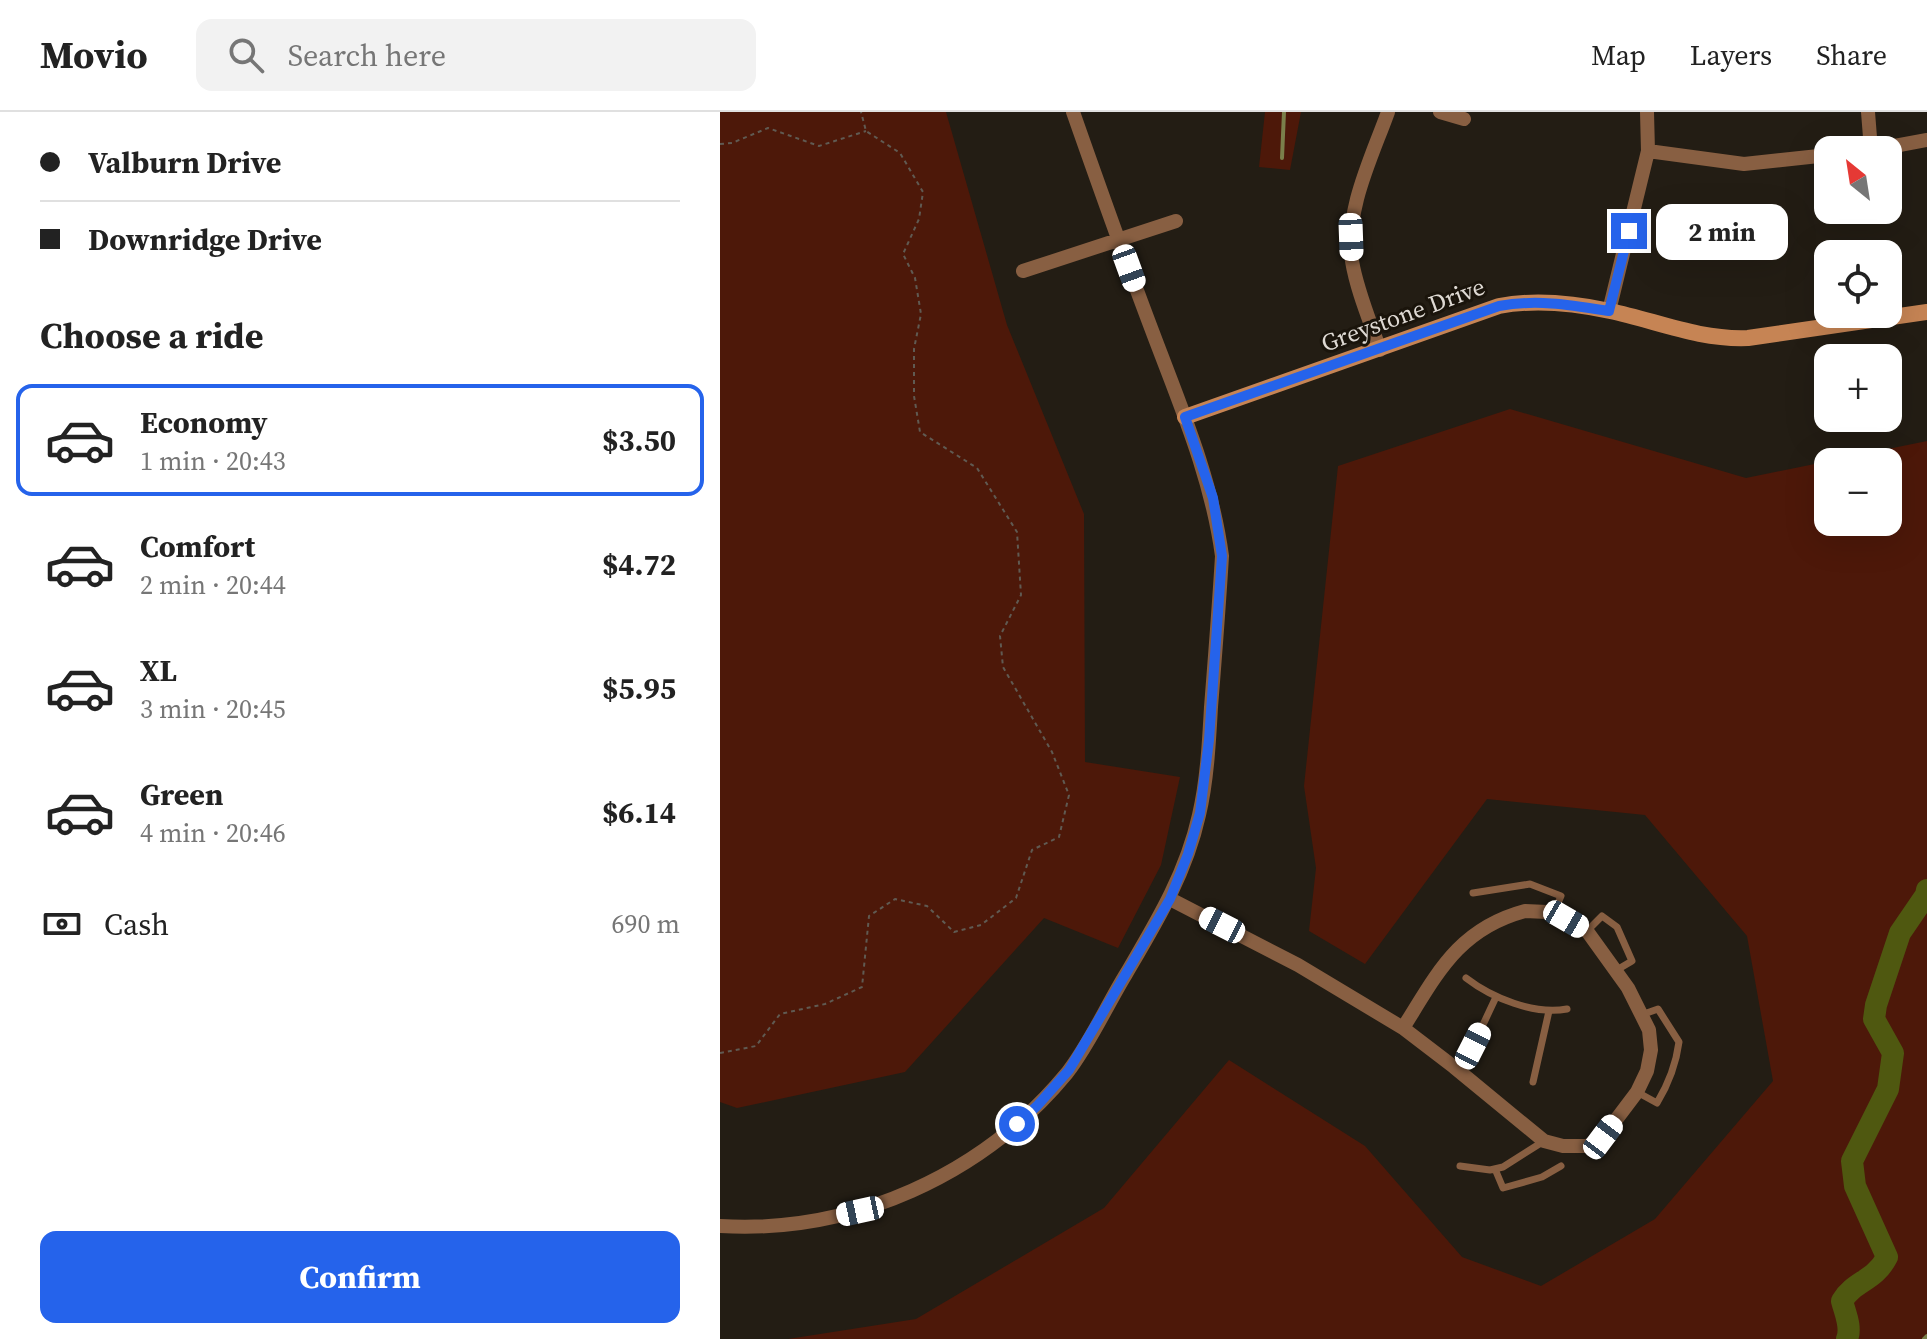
<!DOCTYPE html>
<html lang="en">
<head>
<meta charset="utf-8">
<style>
	:root { --surface:#fff; --page:#f2f2f2; --text:#222; --muted:#767676; --line:#e0e0e0; --accent:#2563eb }
	body { margin:0; font-family:"Source Serif 4",serif; background:var(--page); color:var(--text); height:100vh; display:flex; flex-direction:column; font-size:30px; white-space:nowrap }
	* { box-sizing:border-box; margin:0 }
	p { font-size:26px; color:var(--muted) }
	.icon { flex:none; width:44px; height:44px; fill:none; stroke:currentColor; stroke-width:2; stroke-linecap:round; stroke-linejoin:round }
	.map { position:relative; flex:1; overflow:hidden }
	.panel { display:flex; flex-direction:column; background:var(--surface); width:720px }
	.panel>* { flex:none }
	.hud { display:grid; align-content:center; height:176px; padding:0 40px; background:var(--surface) }
	.needle { width:52px; rotate:330deg }
	.buttons { position:absolute; left:1094px; top:24px; display:grid; gap:16px }
	.buttons a { display:grid; place-items:center; width:88px; height:88px; border-radius:16px; background:var(--surface); box-shadow:0 8px 32px #0002; font-size:40px }
	.end { position:absolute; width:36px; height:36px; margin:-18px; border:10px solid #2563eb; background:#fff; box-shadow:0 0 0 4px #fff }
	.from { border-radius:50% }
	.bubble { position:absolute; height:56px; border-radius:16px; background:var(--surface); box-shadow:0 8px 32px #0002; font-size:26px; font-weight:700; line-height:56px; text-align:center }
	.car { position:absolute; width:24px; height:48px; margin:-24px -12px; border-radius:10px; box-shadow:0 0 6px 2px #0007; background:linear-gradient(#fff 24%,#345 0 40%,#fff 0 76%,#345 0 86%,#fff 0) }
	.hud b { display:flex; align-items:center; gap:28px; height:76px; font-size:30px }
	.hud b+b { border-top:2px solid var(--line) }
	.hud i { width:20px; height:20px; background:var(--text) }
	ul { padding:0; list-style:none }
	li { display:flex; align-items:center; gap:24px; height:112px; margin:0 16px 12px; padding:0 24px; border:4px solid transparent; border-radius:16px }
	li div { flex:1 }
	li b { display:block; font-size:30px }
	li em { font-style:normal; font-weight:700 }
	li.on { border-color:var(--accent) }
	li>.icon { width:72px; height:72px; stroke-width:1.5 }
	h2 { padding:0 40px; font-size:36px; line-height:96px }
	.pay { display:flex; align-items:center; gap:20px; height:88px; padding:0 40px; font-size:30px }
	.pay p { margin-inline-start:auto }
	.button { display:flex; gap:16px; margin-top:auto; padding:16px 40px }
	.button a { flex:1; height:92px; border-radius:16px; background:var(--accent); color:#fff; font-size:32px; font-weight:700; line-height:92px; text-align:center }
	header { display:flex; align-items:center; gap:48px; box-sizing:border-box; height:112px; padding:0 40px; background:var(--surface); border-bottom:2px solid var(--line) }
	header strong { font-size:38px }
	nav { display:flex; gap:44px; margin-inline-start:auto; font-size:28px }
	.search { width:560px; height:72px; background:var(--page); display:flex; align-items:center; gap:20px; box-sizing:border-box; padding:0 28px; border-radius:16px; color:var(--muted); font-size:30px }
	main { display:flex; flex:1; min-height:0 }
	.map>svg:first-child { display:block }
</style>
</head>
<body>
<header>
<strong>Movio</strong>
<div class="search"><svg class="icon" aria-label="search" viewBox="0 0 24 24"><circle cx="10" cy="10" r="6"/><path d="M15 15l6 6"/></svg>Search here</div>
<nav><a>Map</a><a>Layers</a><a>Share</a></nav>
</header>
<main>
<section class="panel">
<div class="hud">
<b><i class="from"></i>Valburn Drive</b>
<b><i></i>Downridge Drive</b>
</div>
<h2>Choose a ride</h2>
<ul>
<li class="on"><svg class="icon" aria-label="car" viewBox="0 0 24 24"><path d="M5 17H2v-5l4-1 3-4h7l3 4 3 1v5h-3M9 17h6M6 11h13"/><circle cx="7" cy="17" r="2"/><circle cx="17" cy="17" r="2"/></svg><div><b>Economy</b><p>1 min · 20:43</p></div><em>$3.50</em></li>
<li><svg class="icon" aria-label="car" viewBox="0 0 24 24"><path d="M5 17H2v-5l4-1 3-4h7l3 4 3 1v5h-3M9 17h6M6 11h13"/><circle cx="7" cy="17" r="2"/><circle cx="17" cy="17" r="2"/></svg><div><b>Comfort</b><p>2 min · 20:44</p></div><em>$4.72</em></li>
<li><svg class="icon" aria-label="car" viewBox="0 0 24 24"><path d="M5 17H2v-5l4-1 3-4h7l3 4 3 1v5h-3M9 17h6M6 11h13"/><circle cx="7" cy="17" r="2"/><circle cx="17" cy="17" r="2"/></svg><div><b>XL</b><p>3 min · 20:45</p></div><em>$5.95</em></li>
<li><svg class="icon" aria-label="car" viewBox="0 0 24 24"><path d="M5 17H2v-5l4-1 3-4h7l3 4 3 1v5h-3M9 17h6M6 11h13"/><circle cx="7" cy="17" r="2"/><circle cx="17" cy="17" r="2"/></svg><div><b>Green</b><p>4 min · 20:46</p></div><em>$6.14</em></li>
</ul>
<div class="pay"><svg class="icon" aria-label="cash" viewBox="0 0 24 24"><path d="M3 7h18v10H3z"/><circle cx="12" cy="12" r="2"/></svg>Cash<p>690 m</p></div>
<div class="button"><a>Confirm</a></div>
</section>
<div class="map">
<svg width="1207" height="1227" viewBox="0 0 1207 1227">
	<rect width="100%" height="100%" fill="#231d14"/>
	<path fill="#4d1809" fill-rule="evenodd" d="M0,0H226L287,213L364,402L365,650L460,665L441,753L398,836L324,806L185,960L17,996L0,990Z
		M545,0H581L570,58L539,55Z
		M790,297L1026,366L1207,329V1227H68L196,1207L384,1096L509,948L645,1034L742,1145L821,1174L935,1107L1053,969L1027,824L925,703L767,687L645,852L589,819L596,756L584,674L618,354ZM1108,350H1168V410H1108Z"/>
	<g fill="none" stroke-linecap="round" stroke-linejoin="round">
		<path stroke="#7a7f4a" stroke-width="4" d="M562,46L564,0
			M1204,1227L1207,1224"/>
		<path stroke="#4f5810" stroke-width="22" d="M1127,1227C1132,1215 1125,1201 1122,1189C1135,1168 1154,1170 1167,1145L1135,1074L1132,1049L1168,977L1173,941L1154,907L1156,893L1180,821L1206,783L1207,778"/>
		<path stroke="#605a52" stroke-width="2" stroke-dasharray="4 4" stroke-linecap="butt" d="M0,32L12,31L48,16L99,34L146,19
			M0,941L36,934L60,902L105,892L142,875L149,804L175,787L207,794L234,820L261,813L296,786L312,738L339,725L349,683L332,640L283,555L280,524L301,483L297,420L257,356L200,320L194,284V237L201,202L195,166L183,142L199,107L203,80L180,41L146,19L141,0"/>
		<path stroke="#885f42" stroke-width="7" d="M753,781L810,772L841,784L833,803
			M867,819L882,804L897,815L912,849L895,859
			M746,866C772,886 814,903 847,897
			M734,955L753,934L776,885
			M813,970L829,899
			M917,980L937,991C949,971 956,953 959,930L938,897L921,903
			M740,1054L770,1058L783,1055L824,1029
			M775,1057L783,1076L822,1065L841,1054"/>
		<path stroke="#885f42" stroke-width="14" d="M720,0L744,7
			M1148,0L1151,38
			M1153,38L1207,28
			M928,39L1024,52L1108,43
			M303,159L456,109
			M889,199L928,39L927,0
			M660,238C650,209 637,179 632,149C625,98 651,47 668,0
			M450,787L578,853L683,916
			M805,799L827,800L867,819L908,876L929,918L931,938L927,959L917,980L883,1025L867,1034H843L824,1029L734,955L683,916C717,862 738,817 805,799Z
			M0,1114C133,1122 263,1063 347,961C369,933 387,893 406,862C436,811 466,762 479,703C487,669 489,631 491,595C495,545 499,494 502,444C492,369 463,300 436,229C407,153 380,77 353,0"/>
		<path stroke="#c68454" stroke-width="16" d="M465,305L779,194C816,187 853,191 890,199C937,209 979,228 1028,226L1207,200"/>
	</g>
	<g fill="none" stroke-linecap="round" stroke-linejoin="round">
		<path stroke="#2563eb" stroke-width="10" d="M297,1012L317,994L349,958L450,787L468,742L480,701L489,628L502,444L493,386L465,305L779,194C817,187 851,193 889,199L909,119"/>
	</g>
	<g text-anchor="middle" stroke-width="6" stroke-linejoin="round" paint-order="stroke">
		<g font-size="24" fill="#ded9d3" stroke="#1a140b">
			<text transform="translate(683 203) rotate(-20)" y="8">Greystone Drive</text>
		</g>
	</g>
</svg>
<div class="buttons">
<a><svg class="needle" viewBox="-14 -14 28 28"><path d="M0-13l5 13h-10z" fill="#e53935"/><path d="M0 13l5-13h-10z" fill="#767676"/></svg></a>
<a><svg class="icon" aria-label="locate" viewBox="0 0 24 24"><circle cx="12" cy="12" r="6"/><path d="M12 2v4M12 18v4M2 12h4M18 12h4"/></svg></a>
<a>+</a>
<a>−</a>
</div>
<i class="end from" style="left:297px;top:1012px"></i>
<i class="end" style="left:909px;top:119px"></i>
<div class="bubble" style="left:936px;top:92px;width:132px">2 min</div>
<i class="car" style="left:631px;top:125px;rotate:178deg"></i>
<i class="car" style="left:409px;top:156px;rotate:160deg"></i>
<i class="car" style="left:846px;top:807px;rotate:120deg"></i>
<i class="car" style="left:502px;top:813px;rotate:297deg"></i>
<i class="car" style="left:753px;top:934px;rotate:27deg"></i>
<i class="car" style="left:883px;top:1025px;rotate:37deg"></i>
<i class="car" style="left:140px;top:1099px;rotate:258deg"></i>
</div>
</main>
</body>
</html>
